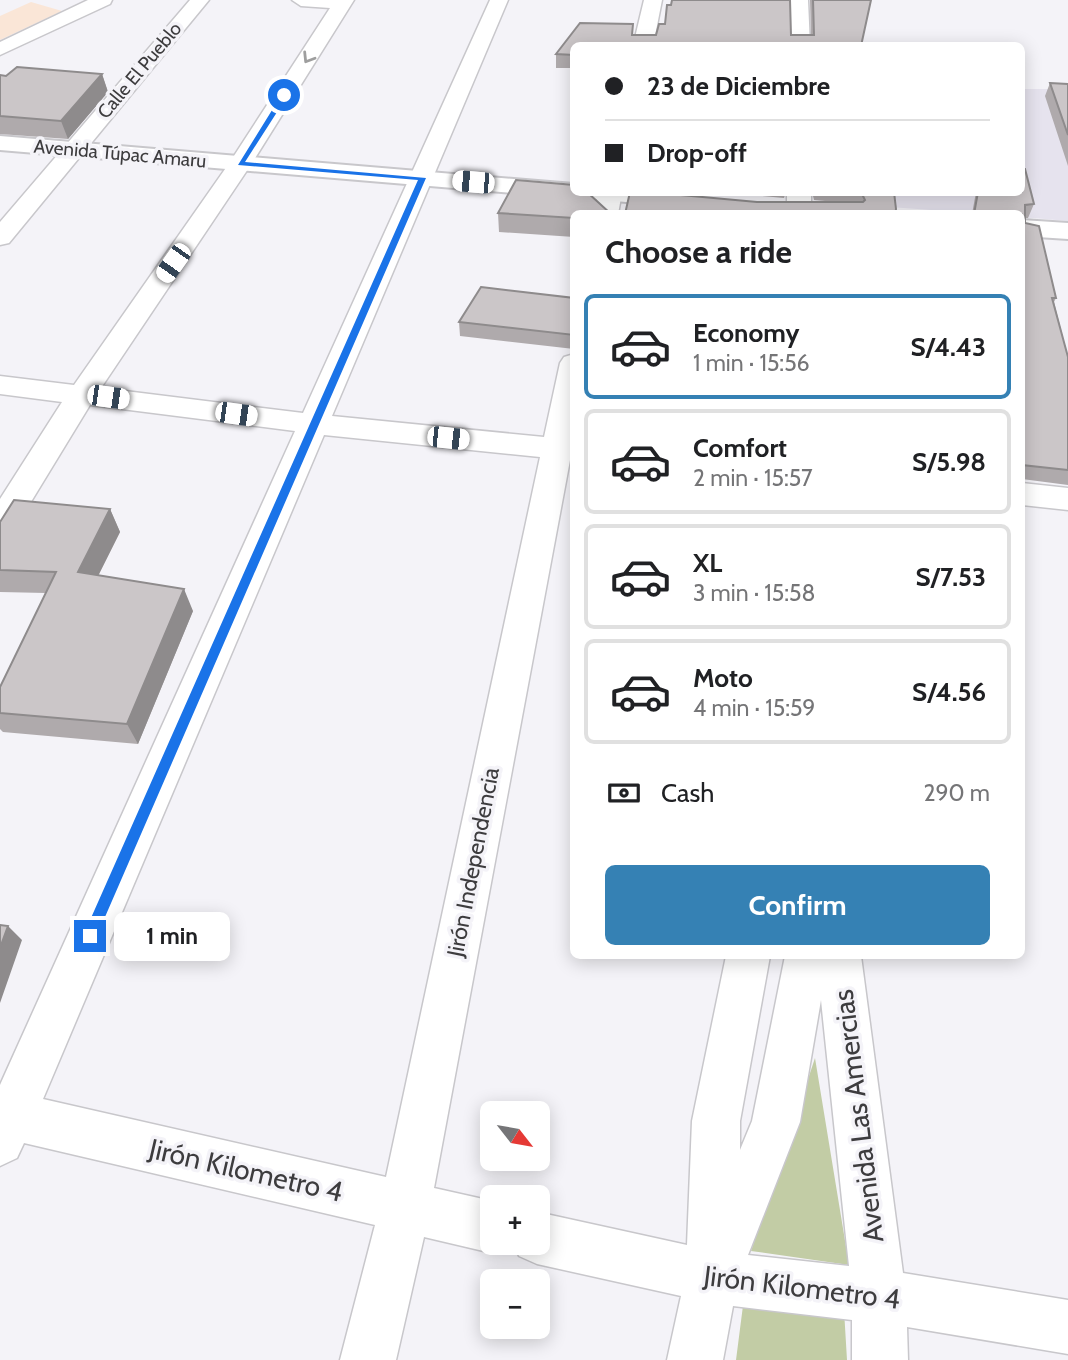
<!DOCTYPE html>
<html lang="en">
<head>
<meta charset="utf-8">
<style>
	:root { --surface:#fff; --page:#f6f6f6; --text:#202124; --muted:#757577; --line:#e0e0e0; --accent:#3581b4 }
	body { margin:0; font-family:Cabin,sans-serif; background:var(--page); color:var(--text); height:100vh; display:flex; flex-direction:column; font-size:26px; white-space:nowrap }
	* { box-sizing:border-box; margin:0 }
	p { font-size:23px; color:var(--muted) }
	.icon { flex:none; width:38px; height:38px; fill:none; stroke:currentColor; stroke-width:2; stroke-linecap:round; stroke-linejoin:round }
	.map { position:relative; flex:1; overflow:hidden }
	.details { position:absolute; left:570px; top:210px; width:455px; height:749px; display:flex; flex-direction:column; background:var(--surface); border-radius:10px; box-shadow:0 4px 18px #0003 }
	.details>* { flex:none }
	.banner { position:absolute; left:570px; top:42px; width:455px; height:154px; border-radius:10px; box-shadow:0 4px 18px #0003; display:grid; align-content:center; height:154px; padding:0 35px; background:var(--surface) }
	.needle { width:46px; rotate:121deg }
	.buttons { position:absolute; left:480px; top:1101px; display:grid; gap:14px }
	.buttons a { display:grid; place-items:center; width:70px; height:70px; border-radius:10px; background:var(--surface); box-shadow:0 4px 18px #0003; font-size:35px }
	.end { position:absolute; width:32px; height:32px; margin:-16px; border:9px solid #1a73e8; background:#fff; box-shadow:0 0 0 4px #fff }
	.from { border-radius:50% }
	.bubble { position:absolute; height:49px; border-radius:10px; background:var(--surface); box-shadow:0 4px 18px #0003; font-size:23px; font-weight:800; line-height:49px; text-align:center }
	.car { position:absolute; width:21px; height:42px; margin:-21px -10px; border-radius:9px; box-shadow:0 0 5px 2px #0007; background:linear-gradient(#fff 24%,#345 0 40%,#fff 0 76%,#345 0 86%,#fff 0) }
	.banner b { display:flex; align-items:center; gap:24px; height:66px; font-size:26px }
	.banner b+b { border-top:2px solid var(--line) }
	.banner i { width:18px; height:18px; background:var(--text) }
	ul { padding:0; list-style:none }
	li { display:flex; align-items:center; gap:21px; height:105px; margin:0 14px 10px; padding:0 21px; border:4px solid var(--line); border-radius:10px }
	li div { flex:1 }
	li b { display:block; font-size:26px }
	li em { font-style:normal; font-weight:800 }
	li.on { border-color:var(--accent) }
	li>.icon { width:63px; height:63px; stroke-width:1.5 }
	h2 { padding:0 35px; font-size:32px; line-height:84px }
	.pay { display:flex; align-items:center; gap:18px; height:77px; padding:0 35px; font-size:26px }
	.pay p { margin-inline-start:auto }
	.cta { display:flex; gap:14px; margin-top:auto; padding:14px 35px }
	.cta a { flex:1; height:80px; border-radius:10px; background:var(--accent); color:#fff; font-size:28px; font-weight:800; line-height:80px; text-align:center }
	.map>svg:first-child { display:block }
</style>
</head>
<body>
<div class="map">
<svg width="1068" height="1360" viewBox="0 0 1068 1360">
	<rect width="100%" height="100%" fill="#f4f3f8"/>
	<path fill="#e6e3ee" d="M1022,89H1068V221L1022,217V214L972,213L890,207L889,193L1022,192Z"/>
	<path fill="#fae6d7" d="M31,2L62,11L0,40V16Z"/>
	<path fill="#c2cca5" d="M815,1058L849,1265L751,1251Z
		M745,1290L844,1310L847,1360H736Z"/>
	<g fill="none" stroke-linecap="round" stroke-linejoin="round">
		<defs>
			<path id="street" d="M88,0H112L110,4L0,55V42Z
				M190,0H209L9,243L0,245V222Z
				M292,0H354L252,163L101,388L303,413L490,0H508L332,416L544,437L560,363L564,357L574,354V460H570L434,1188L492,1201V1242H511L492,1253L424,1237L396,1360H340L375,1225L24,1143L17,1158L0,1166V1085L295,431L90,405L12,533L0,537V499L62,402L0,394V376L74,385L230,162L330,8L301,6ZM324,435L540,457L386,1177L43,1099Z
				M644,0H662L653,46H633Z
				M790,0H808L810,46H790Z
				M598,192H622L618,214H594Z
				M787,192H811V214H787Z
				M1022,483L1068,488V510L1022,505Z
				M726,956H770L740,1121V1150L752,1121L785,956H861L903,1273L1068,1300V1354L907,1327L908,1360H852V1320L733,1306L723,1360H667L681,1296L537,1264L519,1256L513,1242H537V1212L687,1245L692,1121ZM821,1000L849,1266L748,1255L800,1122Z"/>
			<path id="secondary" d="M0,136L574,184V192L681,193L690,195L693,200L690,205L681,207L593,199L583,196L574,198L0,150Z
				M1022,220L1068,223V239L1022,236Z"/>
		</defs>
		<use href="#street" stroke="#c8c7cb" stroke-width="3"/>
		<use href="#secondary" stroke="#c8c7cb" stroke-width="4"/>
		<use href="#street" fill="#fff" fill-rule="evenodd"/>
		<use href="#secondary" fill="#fff" fill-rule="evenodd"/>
	</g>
	<path fill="#afaaac" d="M672,0H790L791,35H811L810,0H871L861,46H574V68H556V54L580,23L633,24V35H656L659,24H665L667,5H671Z
		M102,74L108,92L68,139L0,134V75L6,76Z
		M1050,83L1068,84V166L1045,96Z
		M721,192H786L784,198Z
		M812,192H894L896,209L757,202H836L814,200Z
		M976,192H1022L1034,204L1028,218H1025V223L1056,298L1054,302L1068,357V485L1022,479V214H972Z
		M498,213L574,214V237L499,232Z
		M574,298V349L460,336L459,322Z
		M110,509L120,532L98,576L193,611L138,744L3,732L0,729V713L46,593L0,592V522Z"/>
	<path fill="#8e8b8c" d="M102,74L108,92L68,139L61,121Z
		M110,509L120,532L89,594L78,572Z
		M184,589L193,611L138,744L127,724Z
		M8,926L22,940L0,1003V948Z"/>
	<path fill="#cbc6c8" stroke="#8e8b8c" stroke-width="2" d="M672,0H790L791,35H814L813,0H871L861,46H574V55L556,54L580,23L633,24L632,35H656L659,24H665L667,5H671Z
		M17,67L102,74L61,121L0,116V75L6,76Z
		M1050,83L1068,84V135Z
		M1022,169H1025L1034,204L1025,205V223L1039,226L1056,298H1052L1068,357V470L1022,465V214H974L978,192H1022Z
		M516,180L574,185V192H587L611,214H574V218L498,213Z
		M630,192H648L757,202H863L865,200L861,192H894L896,209L895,214H625Z
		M481,287L574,298V335L459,322Z
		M14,500L110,509L78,572L184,589L127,724L0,713V687L56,572L0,570V522Z
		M0,925L8,926L0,948Z"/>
	<defs><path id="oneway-chevron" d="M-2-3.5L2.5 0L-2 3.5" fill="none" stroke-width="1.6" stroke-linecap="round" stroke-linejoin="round" transform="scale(1.75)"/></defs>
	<use stroke="#9e9e9e" href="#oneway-chevron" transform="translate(308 58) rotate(122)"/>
	<path fill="#1a73e8" d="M282,94L288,95L245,162L426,178L95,940L90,942L83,936L418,180L238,165Z"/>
	<g text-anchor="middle" stroke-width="7" stroke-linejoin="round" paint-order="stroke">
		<g font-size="19" fill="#3d3c3e" stroke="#f4f3f8">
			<text transform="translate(139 70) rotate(-50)" y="7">Calle El Pueblo</text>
			<text transform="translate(120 153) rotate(5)" y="7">Avenida Túpac Amaru</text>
		</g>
		<g font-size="23" fill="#3d3c3e" stroke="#f4f3f8">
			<text transform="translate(473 862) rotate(-79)" y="8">Jirón Independencia</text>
		</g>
		<g font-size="28" fill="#3d3c3e" stroke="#f4f3f8">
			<text transform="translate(858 1116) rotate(-97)" y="10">Avenida Las Amercias</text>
			<text transform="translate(246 1170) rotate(13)" y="10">Jirón Kilometro 4</text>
			<text transform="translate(802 1287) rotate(7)" y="10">Jirón Kilometro 4</text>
		</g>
	</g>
</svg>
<div class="buttons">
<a><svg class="needle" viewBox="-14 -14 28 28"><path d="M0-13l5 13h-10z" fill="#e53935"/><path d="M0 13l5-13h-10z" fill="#757577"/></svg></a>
<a>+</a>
<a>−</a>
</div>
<i class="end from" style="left:284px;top:95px"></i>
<i class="end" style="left:90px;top:936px"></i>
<div class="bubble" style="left:114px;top:912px;width:116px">1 min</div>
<i class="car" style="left:473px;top:182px;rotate:275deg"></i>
<i class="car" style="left:173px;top:263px;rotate:215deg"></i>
<i class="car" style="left:108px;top:397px;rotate:98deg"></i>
<i class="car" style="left:236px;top:414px;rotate:98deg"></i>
<i class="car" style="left:448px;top:438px;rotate:96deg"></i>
<div class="banner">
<b><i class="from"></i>23 de Diciembre</b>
<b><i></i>Drop-off</b>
</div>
<section class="details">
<h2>Choose a ride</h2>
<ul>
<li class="on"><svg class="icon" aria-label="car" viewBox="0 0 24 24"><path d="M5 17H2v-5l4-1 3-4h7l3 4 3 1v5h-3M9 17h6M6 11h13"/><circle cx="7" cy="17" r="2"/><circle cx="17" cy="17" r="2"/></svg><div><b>Economy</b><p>1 min · 15:56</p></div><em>S/4.43</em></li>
<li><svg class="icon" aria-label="car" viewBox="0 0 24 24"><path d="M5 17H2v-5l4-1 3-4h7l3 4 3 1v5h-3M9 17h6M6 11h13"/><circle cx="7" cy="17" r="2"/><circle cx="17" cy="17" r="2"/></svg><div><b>Comfort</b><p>2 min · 15:57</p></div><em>S/5.98</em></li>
<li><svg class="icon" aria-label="car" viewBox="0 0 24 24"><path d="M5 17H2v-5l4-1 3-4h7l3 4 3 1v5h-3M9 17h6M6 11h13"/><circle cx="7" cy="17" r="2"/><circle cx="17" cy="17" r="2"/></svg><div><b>XL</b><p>3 min · 15:58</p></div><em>S/7.53</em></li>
<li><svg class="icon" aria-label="car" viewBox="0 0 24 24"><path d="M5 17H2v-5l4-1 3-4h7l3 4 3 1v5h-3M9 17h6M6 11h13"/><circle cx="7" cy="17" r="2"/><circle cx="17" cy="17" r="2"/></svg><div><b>Moto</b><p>4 min · 15:59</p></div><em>S/4.56</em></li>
</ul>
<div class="pay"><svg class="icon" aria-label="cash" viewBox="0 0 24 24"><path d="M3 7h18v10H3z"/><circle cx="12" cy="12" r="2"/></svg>Cash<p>290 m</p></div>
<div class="cta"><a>Confirm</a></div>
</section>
</div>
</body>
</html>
